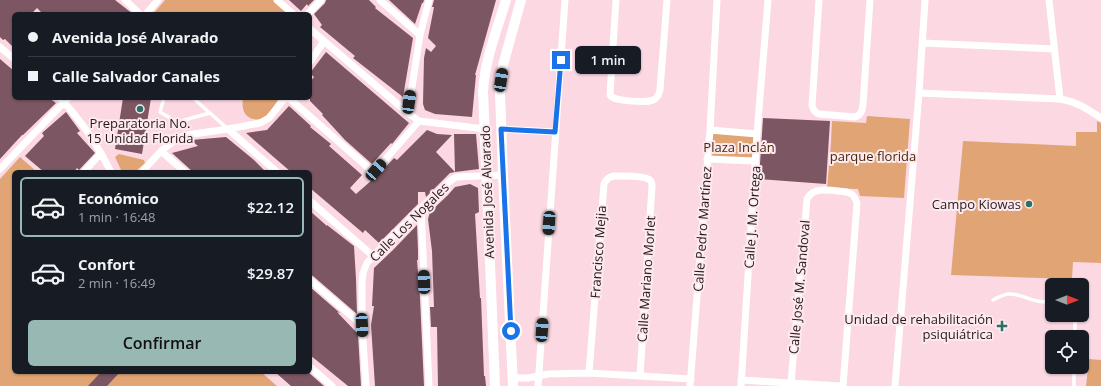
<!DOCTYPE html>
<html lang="es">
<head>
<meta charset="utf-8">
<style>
	:root { --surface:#171b24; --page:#20242c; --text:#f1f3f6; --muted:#9ea1a6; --line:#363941; --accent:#98b8b4 }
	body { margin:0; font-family:"Open Sans",sans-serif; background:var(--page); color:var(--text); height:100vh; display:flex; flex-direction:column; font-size:15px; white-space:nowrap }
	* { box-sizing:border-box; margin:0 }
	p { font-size:13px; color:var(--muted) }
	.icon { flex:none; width:22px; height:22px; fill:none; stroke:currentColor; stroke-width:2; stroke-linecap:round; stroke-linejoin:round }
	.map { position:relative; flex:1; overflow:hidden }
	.drawer { position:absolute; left:12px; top:170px; width:300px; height:204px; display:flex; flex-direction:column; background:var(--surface); border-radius:6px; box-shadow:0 1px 3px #0004 }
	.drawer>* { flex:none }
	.top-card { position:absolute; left:12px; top:12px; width:300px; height:88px; border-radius:6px; box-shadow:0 1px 3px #0004; display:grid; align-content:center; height:88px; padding:0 16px; background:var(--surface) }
	.needle { width:26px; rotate:90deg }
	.tools { position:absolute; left:1045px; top:278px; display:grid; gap:8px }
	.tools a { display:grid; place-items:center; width:44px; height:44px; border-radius:6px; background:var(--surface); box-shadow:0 1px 3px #0004; font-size:20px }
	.end { position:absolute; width:18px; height:18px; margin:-9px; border:5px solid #1a73e8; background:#fff; box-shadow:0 0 0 2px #fff }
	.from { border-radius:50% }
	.bubble { position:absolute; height:28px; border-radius:6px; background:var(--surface); box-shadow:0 1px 3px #0004; font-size:13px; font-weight:600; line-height:28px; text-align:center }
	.car { position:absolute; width:12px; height:24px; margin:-12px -6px; border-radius:5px; box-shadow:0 0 3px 1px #0007; background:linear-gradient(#222 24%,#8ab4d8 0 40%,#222 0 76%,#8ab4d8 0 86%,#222 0) }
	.top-card b { display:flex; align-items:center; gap:14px; height:38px; font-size:15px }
	.top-card b+b { border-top:1px solid var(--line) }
	.top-card i { width:10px; height:10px; background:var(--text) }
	ul { padding:7px 0 0; list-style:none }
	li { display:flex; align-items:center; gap:12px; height:60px; margin:0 8px 6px; padding:0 8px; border:2px solid transparent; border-radius:6px }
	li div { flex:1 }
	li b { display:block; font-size:15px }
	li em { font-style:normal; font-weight:600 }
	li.current { border-color:var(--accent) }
	li>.icon { width:36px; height:36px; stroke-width:1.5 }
	.primary-button { display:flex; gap:8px; margin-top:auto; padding:8px 16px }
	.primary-button a { flex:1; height:46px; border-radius:6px; background:var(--accent); color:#111; font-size:16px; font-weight:600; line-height:46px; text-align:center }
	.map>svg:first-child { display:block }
</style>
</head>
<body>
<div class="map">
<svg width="1101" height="386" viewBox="0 0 1101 386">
	<rect width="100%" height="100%" fill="#fbd8e2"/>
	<path fill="#e1a575" d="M165,0H276L293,14H153Z
		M243,98H279C275,104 270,114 263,118C254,122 244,117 243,108C242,105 243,101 243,98Z
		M867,116L910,119L904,198L860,196L858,189L827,188L831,143L832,121L866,123Z
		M1097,121L1101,123V263L1073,262L1072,279L951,275L963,141L1076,146V132H1097Z
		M710,130L757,134L755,161L707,159Z
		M119,154L144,160L145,163L135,172H122L115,157Z
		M20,157L37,172H14V372H261L277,386H0V179Z
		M1089,359L1101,360V386H1086Z"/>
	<path fill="#7c5662" d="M0,0H115L133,14H43L37,8L31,14H14V48L5,39L3,40L0,37Z
		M289,0H314L308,6L307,4L301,11Z
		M326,0H369L376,7L375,8L413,38L403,97L353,58L355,56L320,27L322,25L314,14L325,3Z
		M389,0H424L423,3H422L415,24Z
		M434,0H496L475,75H476L472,117L435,114L425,110L423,104L424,58L426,48L431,52L436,46L428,38L434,7H432Z
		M326,52L409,123L392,144L391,143L372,164L345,140L322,115L323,114L310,101V82L314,77L310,73Z
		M0,59L14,71V98H49L56,103L23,135H22L0,159Z
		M123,98H151L142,154L115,149Z
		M289,106L311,126L310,127L331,144L329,146L362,175L350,188L356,194L380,173L394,158L397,160L427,130L437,134L452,135L436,152L455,172L450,173L426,197L425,192H418V204L379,243L365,230L363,233L310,188V172H291L246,133L267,130Z
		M66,112L80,131L77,133L95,153L79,170L77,168L74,172H44L25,156L44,136L42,133Z
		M763,118L830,121L826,184L759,179Z
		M454,134H476L479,169L455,172Z
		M226,137L254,160L266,172H193L172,153L198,146L191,140Z
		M470,184L478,188L479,212L475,214L480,298H481L484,376H485L486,386H438L437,327H431L430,307H434L432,251L428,219L430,212L448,195L455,187Z
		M310,211L327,226V225L354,246L356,279L357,314L313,276L310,275Z
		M417,225L418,250V260H417L420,298L424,386H375L371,325L374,306H372L374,268L393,250Z
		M310,287L340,313L337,312L358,334L361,386H348L310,355Z
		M101,372H120L107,386H88Z
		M275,372H308L324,386H291Z"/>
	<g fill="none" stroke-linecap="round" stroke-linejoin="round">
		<path stroke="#fff" stroke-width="3.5" d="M164,98L160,112L177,122L210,113
			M193,98L228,129
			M993,300C997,298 1002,295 1008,294C1024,293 1034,305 1052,301
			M1075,337V315
			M1074,386V367"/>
		<path stroke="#fff" stroke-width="7" d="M125,0L140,14
			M277,0L293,14
			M380,0L420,35
			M616,0L610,95L612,97C617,101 647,103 653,100C658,98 659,94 660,90L667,0
			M819,0L812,105C813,109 814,112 819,114L855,117C861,115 862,111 863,105L870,0
			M1049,0L1060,99
			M146,14L158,0
			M308,14L321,0
			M310,29L408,113L419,121L485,129
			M923,43L1054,49
			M0,47L14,59
			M310,62L324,41
			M919,93L1060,99C1077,102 1086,108 1101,118
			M60,98C65,103 70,109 74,114C89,132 101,152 111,172
			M289,98L373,172L376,170L419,121
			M408,113L420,35L429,0
			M228,129L277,172
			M501,129L555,132
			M710,130L757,134
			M161,151L185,172
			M707,159L755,161
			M0,169L68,98
			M84,172L101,153
			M142,172L161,151L175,140L186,135L228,129L260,123L269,118L285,98
			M310,201L373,256
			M421,208L429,386
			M310,280L362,325
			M310,367L332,386
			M589,373L604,184C606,179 609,177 614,176C622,176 644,175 650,180C652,182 652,183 652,186L640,376
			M513,378H528L548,374L589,373L691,379
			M741,380L841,386
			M791,383L807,199C813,185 835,191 847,192C853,194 855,197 857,203L843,386
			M366,386L362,325V282L363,273L367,263L373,256L421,208L450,181L456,177L503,175
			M538,386L565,0
			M690,386L710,130L717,0
			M741,386L757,134L768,0
			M895,386L919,93L925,0"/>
		<path stroke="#fff" stroke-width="10" d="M495,386L483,91C485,59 497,30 506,0
			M513,386L503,175L500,93L503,65L521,0"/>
	</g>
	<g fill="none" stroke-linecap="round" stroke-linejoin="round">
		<path stroke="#1a73e8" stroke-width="5" d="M511,331L501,129L555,132L561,60"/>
	</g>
	<g fill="#2b7063" stroke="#fdeaef" stroke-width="1.5">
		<circle cx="140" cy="109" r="4"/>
		<circle cx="1029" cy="204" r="4"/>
		<path d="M1000 320h4v4h4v4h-4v4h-4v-4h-4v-4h4z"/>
	</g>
	<g text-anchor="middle" stroke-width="4" stroke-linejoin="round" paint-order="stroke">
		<g font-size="13" fill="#28181d" stroke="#fdeaef" text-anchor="end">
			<text x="140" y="128" text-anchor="middle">Preparatoria No.<tspan x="140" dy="15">15 Unidad Florida</tspan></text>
			<text x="1021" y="209">Campo Kiowas</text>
			<text x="993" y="324">Unidad de rehabilitación<tspan x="993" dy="15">psiquiátrica</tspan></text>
		</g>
		<g font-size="13" fill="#4a2704" stroke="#fdeaef">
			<text x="739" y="152">Plaza Inclán</text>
			<text x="873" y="161">parque florida</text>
		</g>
		<g font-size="13" fill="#28181d" stroke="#fdeaef">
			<text transform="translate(487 192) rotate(-92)" y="5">Avenida José Alvarado</text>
			<text transform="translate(752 217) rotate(-86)" y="5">Calle J. M. Ortega</text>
			<text transform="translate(409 222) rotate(-45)" y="5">Calle Los Nogales</text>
			<text transform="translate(702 229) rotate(-86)" y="5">Calle Pedro Martínez</text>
			<text transform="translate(598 252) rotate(-86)" y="5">Francisco Mejia</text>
			<text transform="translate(646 279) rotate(-86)" y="5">Calle Mariano Morlet</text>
			<text transform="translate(799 287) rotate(-85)" y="5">Calle José M. Sandoval</text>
		</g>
	</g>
</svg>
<div class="tools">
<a><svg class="needle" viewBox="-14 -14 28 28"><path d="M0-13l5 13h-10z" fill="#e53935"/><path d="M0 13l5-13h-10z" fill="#9ea1a6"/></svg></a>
<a><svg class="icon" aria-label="locate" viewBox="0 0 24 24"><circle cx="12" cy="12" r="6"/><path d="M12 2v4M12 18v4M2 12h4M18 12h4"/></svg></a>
</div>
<i class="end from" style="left:511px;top:331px"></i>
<i class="end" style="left:561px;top:60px"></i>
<div class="bubble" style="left:575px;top:46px;width:66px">1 min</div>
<i class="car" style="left:501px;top:80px;rotate:9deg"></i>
<i class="car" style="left:409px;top:102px;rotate:8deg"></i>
<i class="car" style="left:376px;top:170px;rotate:41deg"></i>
<i class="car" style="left:549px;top:223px;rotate:184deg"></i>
<i class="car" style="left:424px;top:282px;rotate:358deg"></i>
<i class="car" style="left:362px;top:325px;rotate:177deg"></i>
<i class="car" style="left:542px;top:330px;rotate:4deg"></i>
<div class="top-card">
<b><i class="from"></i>Avenida José Alvarado</b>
<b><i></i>Calle Salvador Canales</b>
</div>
<section class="drawer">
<ul>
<li class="current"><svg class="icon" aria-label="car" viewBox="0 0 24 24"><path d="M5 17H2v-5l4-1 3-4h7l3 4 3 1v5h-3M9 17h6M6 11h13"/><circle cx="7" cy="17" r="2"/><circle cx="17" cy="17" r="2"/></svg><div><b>Económico</b><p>1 min · 16:48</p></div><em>$22.12</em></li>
<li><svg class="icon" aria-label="car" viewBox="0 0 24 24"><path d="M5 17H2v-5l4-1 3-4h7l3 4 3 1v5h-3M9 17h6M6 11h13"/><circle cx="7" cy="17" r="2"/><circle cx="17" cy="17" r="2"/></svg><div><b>Confort</b><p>2 min · 16:49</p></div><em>$29.87</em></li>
</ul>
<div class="primary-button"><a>Confirmar</a></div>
</section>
</div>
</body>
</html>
